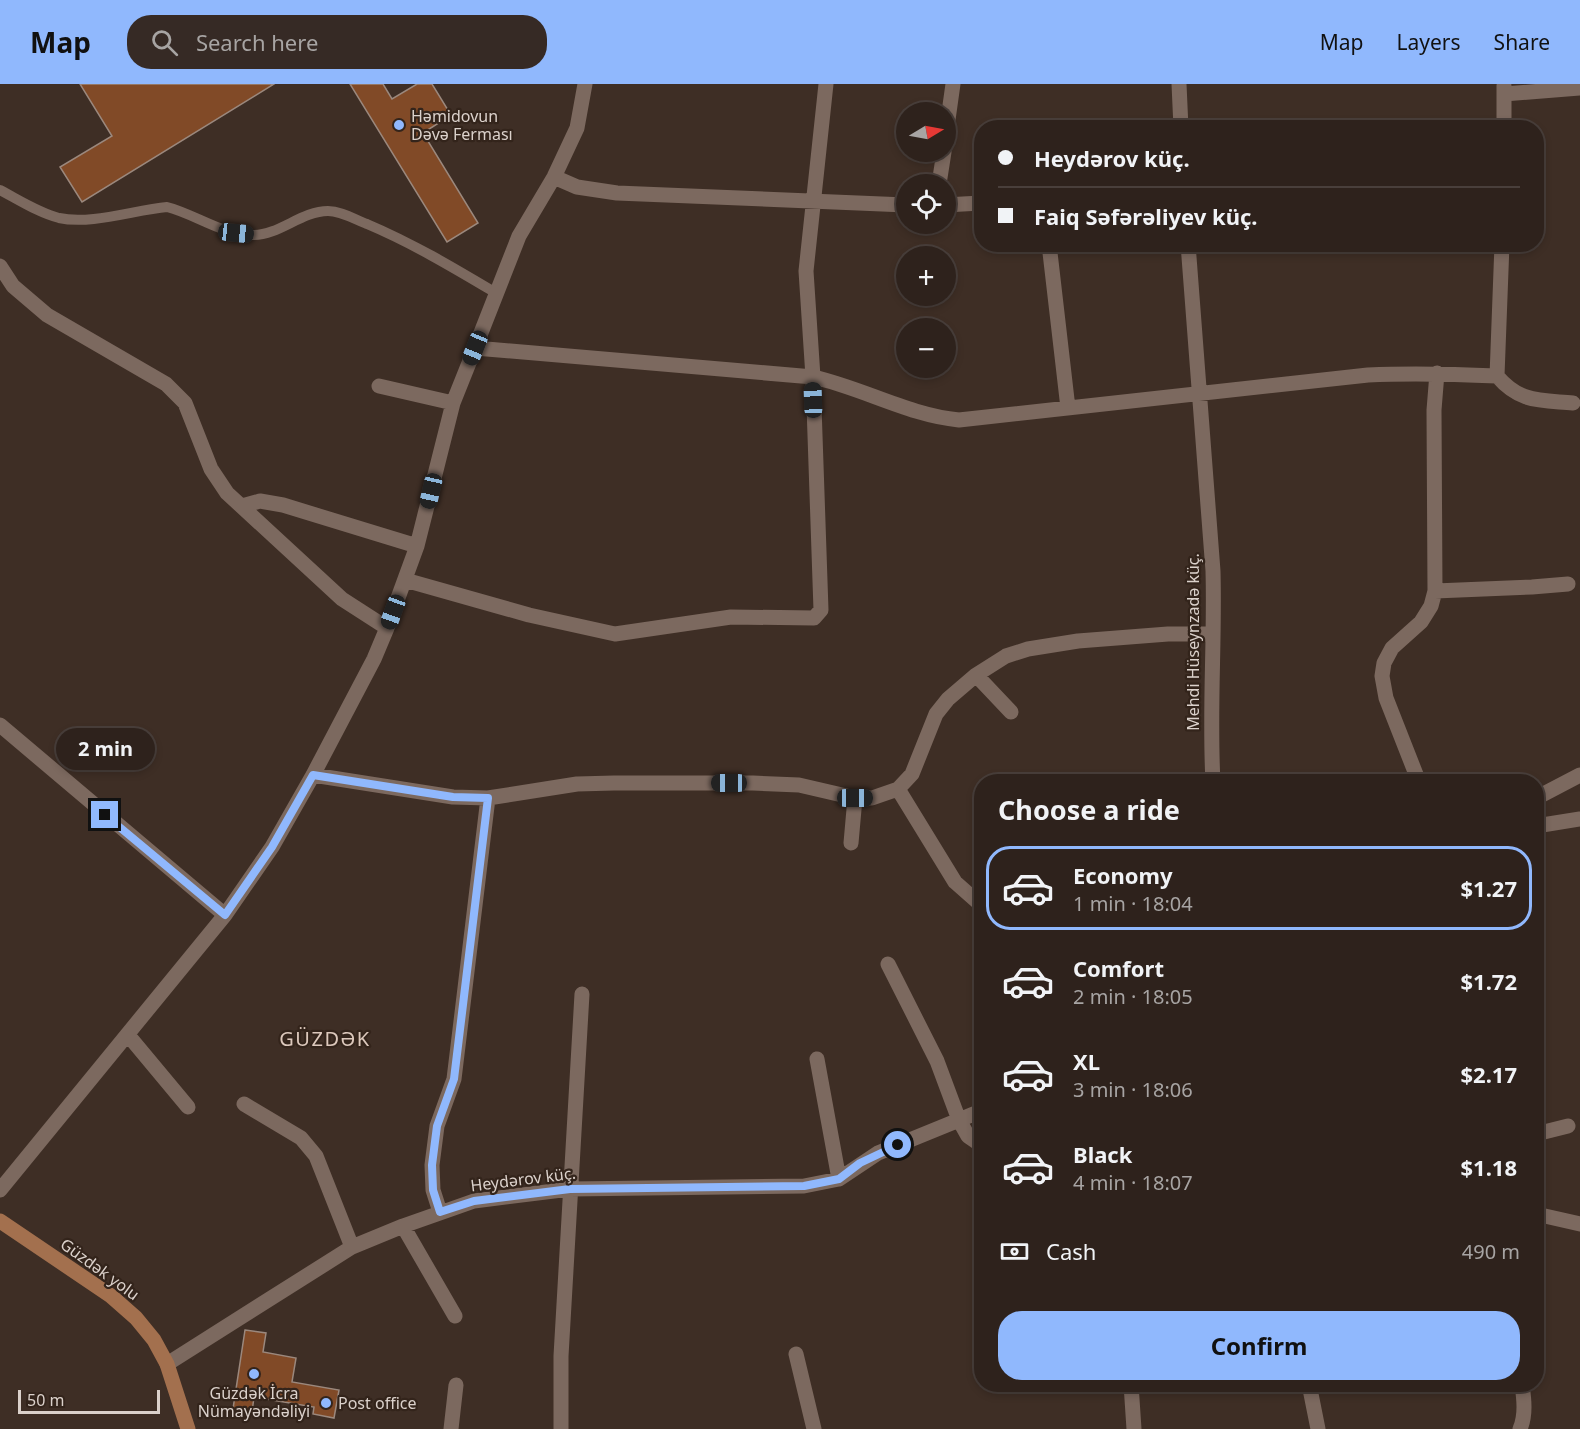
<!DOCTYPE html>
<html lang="en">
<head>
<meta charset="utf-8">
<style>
	:root { --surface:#2e221c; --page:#362a25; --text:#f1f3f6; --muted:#a7a4a3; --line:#493f3b; --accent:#90b8fd }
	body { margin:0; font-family:"Noto Sans",sans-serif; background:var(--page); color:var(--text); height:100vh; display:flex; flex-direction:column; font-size:22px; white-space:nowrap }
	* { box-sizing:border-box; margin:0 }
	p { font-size:20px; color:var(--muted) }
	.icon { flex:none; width:33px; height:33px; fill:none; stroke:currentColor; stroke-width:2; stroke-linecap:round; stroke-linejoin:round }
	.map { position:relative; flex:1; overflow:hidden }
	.panel { position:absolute; left:974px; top:690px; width:570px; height:618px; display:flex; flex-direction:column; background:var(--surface); border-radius:24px; box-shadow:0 3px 9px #0003,0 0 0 2px var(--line) }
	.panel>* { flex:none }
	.guide { position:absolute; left:974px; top:36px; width:570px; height:132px; border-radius:24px; box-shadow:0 3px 9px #0003,0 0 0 2px var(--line); display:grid; align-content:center; height:132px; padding:0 24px; background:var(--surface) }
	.needle { width:39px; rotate:80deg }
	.controls { position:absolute; left:896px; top:18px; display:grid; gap:12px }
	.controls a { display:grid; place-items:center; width:60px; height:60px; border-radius:50%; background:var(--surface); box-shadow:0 3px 9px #0003,0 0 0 2px var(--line); font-size:30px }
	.scale { position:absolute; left:18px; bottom:15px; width:142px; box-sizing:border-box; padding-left:6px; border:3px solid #dbd1cb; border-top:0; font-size:16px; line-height:21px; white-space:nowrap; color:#dbd1cb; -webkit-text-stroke:4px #33241b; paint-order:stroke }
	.end { position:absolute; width:27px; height:27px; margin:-14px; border:8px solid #90b8fd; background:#111; box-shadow:0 0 0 3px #111 }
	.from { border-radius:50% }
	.bubble { position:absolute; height:42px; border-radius:21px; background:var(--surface); box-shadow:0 3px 9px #0003,0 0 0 2px var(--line); font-size:20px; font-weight:700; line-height:42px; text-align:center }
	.car { position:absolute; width:18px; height:36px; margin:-18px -9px; border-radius:8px; box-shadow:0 0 4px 2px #0007; background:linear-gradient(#222 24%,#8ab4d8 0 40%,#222 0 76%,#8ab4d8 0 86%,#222 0) }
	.guide b { display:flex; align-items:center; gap:21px; height:57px; font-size:22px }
	.guide b+b { border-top:2px solid var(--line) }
	.guide i { width:15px; height:15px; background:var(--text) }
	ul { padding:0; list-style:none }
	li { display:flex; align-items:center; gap:18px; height:84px; margin:0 12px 9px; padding:0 12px; border:3px solid transparent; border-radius:24px }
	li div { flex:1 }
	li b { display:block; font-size:22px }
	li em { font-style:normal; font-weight:700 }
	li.on { border-color:var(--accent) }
	li>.icon { width:54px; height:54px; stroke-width:1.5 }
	h2 { padding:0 24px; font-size:27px; line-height:72px }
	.pay { display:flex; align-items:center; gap:15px; height:66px; padding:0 24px; font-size:22px }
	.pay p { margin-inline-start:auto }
	.cta { display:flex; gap:12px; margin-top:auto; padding:12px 24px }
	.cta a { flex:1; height:69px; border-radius:24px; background:var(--accent); color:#111; font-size:24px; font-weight:700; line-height:69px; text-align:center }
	header { display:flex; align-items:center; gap:36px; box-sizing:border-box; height:84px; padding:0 30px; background:var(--accent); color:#111 }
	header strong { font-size:28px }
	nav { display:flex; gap:33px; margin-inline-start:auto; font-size:21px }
	.search { width:420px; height:54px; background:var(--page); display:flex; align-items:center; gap:15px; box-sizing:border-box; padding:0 21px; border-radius:24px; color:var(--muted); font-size:22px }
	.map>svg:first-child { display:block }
</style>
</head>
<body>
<header>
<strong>Map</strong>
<div class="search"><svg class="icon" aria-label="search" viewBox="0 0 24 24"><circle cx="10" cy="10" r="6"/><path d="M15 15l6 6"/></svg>Search here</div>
<nav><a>Map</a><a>Layers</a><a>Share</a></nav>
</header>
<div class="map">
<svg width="1580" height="1345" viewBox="0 0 1580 1345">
	<rect width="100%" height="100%" fill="#3e2e25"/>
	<path fill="#814a27" stroke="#9b887d" stroke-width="1.5" d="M80,0H274L82,118L60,83L112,52Z
		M350,0H383L392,15L417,0H432L451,31L423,49L478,139L447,158Z
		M245,1246L266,1249L263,1268L296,1274L292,1298L339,1306L334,1334L313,1330L314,1323L254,1313L252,1328L233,1325Z"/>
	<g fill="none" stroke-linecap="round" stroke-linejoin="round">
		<path stroke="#7c695f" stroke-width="10" d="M0,106C19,116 39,129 59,134C91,141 134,126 167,123C195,130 224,152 254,151C279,151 302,127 328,127C341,127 354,135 367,140C412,159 454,184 496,209"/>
		<path stroke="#7c695f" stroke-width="15" d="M1179,0L1181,44
			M1504,2V44
			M1504,10L1580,4
			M945,57L953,0
			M554,93L577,103L617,109L906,121
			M939,100L944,68
			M945,121L981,119
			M1049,160L1068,324
			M1188,160L1213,487C1215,557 1209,627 1213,698
			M0,182L13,202L47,231L166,300L185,319L211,385L227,409L342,515L387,544
			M475,264L519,152L554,93L577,44L585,0
			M1497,292L1502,160
			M379,302L453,319
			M242,422L260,417L283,421L417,462
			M405,496L529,531L615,550L731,533L814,534L821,526L813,293L806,187L826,0
			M1435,507L1532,503L1568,500
			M976,591L1011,628
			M0,641L225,831
			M313,691L453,713L488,714L577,700L614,699H753L799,701L855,714H872L898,705L912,690L936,630L948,615L976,591L1006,572L1028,565L1078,557L1168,550H1213
			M1419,698L1386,614L1382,592L1384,579L1392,564L1421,538L1431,522L1435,507L1434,326L1437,289
			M898,705L955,798L981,821
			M1536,714L1580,691
			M1536,742L1580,735
			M851,759L855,714
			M888,880L937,977L959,1036L968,1052L981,1061
			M128,951L188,1023
			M817,975L839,1095
			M244,1020L301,1054L316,1072L352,1163
			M1536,1050L1568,1042
			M0,1106L225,831L272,763L313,691L374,575L387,544L417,462L453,319L475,264L813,293C863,304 908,331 959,336L1368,291C1411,289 1453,290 1497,292C1520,319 1540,316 1573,319
			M440,1128L433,1106L432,1081L437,1042L454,995L488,714
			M1536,1130L1580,1140
			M403,1142L455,1232
			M796,1270L814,1345
			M167,1280L352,1163L403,1142L474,1117L570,1105L804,1102L839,1095L878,1069L981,1027
			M1131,1300L1134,1345
			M1309,1300L1318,1345
			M451,1345L456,1301
			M561,1345V1272L582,910
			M1520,1345C1526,1331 1524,1315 1522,1300"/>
		<path stroke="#a3704e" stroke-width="15" d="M0,1137L111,1212L136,1234L154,1256L167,1280L188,1345"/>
	</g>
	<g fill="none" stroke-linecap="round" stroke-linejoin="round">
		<path stroke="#90b8fd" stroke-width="8" d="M105,731L225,831L272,763L313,691L453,713L488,714L454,995L437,1042L432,1081L433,1106L440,1128L474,1117L570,1105L804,1102L839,1095L860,1079L898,1061"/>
	</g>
	<g fill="#90b8fd" stroke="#33241b" stroke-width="2">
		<circle cx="399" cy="41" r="6"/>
		<circle cx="254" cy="1290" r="6"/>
		<circle cx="326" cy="1319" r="6"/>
	</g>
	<g text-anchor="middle" stroke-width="4.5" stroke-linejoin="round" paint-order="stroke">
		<g font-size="16" fill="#dbd1cb" stroke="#33241b" text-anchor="start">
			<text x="411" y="38">Həmidovun<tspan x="411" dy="18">Dəvə Ferması</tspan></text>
			<text x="254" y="1315" text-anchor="middle">Güzdək İcra<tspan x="254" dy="18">Nümayəndəliyi</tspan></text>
			<text x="338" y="1325">Post office</text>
		</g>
		<g font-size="16" fill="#dbd1cb" stroke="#33241b">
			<text transform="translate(1193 558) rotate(-90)" y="6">Mehdi Hüseynzadə küç.</text>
			<text transform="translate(523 1095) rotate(-7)" y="6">Heydərov küç.</text>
			<text transform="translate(100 1185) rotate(36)" y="6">Güzdək yolu</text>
		</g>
		<g font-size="20" letter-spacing="1.5" fill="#dcc8bc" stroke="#33241b">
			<text x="325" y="962">GÜZDƏK</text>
		</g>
	</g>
</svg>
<div class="controls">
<a><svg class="needle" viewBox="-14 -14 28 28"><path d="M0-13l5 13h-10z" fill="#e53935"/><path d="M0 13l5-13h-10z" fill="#a7a4a3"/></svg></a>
<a><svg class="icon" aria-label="locate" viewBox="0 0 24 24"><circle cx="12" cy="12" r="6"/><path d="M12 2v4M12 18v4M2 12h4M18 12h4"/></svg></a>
<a>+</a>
<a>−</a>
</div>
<div class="scale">50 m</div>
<i class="end from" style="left:898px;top:1061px"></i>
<i class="end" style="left:105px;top:731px"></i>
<div class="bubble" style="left:56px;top:644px;width:99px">2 min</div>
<i class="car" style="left:236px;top:149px;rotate:96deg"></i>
<i class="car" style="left:475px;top:264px;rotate:202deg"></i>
<i class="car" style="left:813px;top:316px;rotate:358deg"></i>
<i class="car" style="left:431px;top:407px;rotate:193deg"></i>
<i class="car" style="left:393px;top:528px;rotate:200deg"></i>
<i class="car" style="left:729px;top:699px;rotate:270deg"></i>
<i class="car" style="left:855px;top:714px;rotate:90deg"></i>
<div class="guide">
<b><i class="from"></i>Heydərov küç.</b>
<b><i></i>Faiq Səfərəliyev küç.</b>
</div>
<section class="panel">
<h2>Choose a ride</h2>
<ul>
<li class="on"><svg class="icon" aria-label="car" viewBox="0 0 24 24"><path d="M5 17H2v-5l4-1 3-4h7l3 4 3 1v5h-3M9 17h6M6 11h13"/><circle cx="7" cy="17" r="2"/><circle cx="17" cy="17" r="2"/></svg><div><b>Economy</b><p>1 min · 18:04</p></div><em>$1.27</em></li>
<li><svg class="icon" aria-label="car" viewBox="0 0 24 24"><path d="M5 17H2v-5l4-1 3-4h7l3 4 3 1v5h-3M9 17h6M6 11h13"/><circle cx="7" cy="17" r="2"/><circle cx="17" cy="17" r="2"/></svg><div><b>Comfort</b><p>2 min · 18:05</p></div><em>$1.72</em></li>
<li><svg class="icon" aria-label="car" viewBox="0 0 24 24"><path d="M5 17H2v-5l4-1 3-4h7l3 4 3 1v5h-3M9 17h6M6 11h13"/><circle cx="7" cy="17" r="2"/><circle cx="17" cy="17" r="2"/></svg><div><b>XL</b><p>3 min · 18:06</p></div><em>$2.17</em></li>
<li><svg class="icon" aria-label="car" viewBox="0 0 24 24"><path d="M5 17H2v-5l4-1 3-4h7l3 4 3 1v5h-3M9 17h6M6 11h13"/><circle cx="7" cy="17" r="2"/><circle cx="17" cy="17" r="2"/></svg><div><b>Black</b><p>4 min · 18:07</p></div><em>$1.18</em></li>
</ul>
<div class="pay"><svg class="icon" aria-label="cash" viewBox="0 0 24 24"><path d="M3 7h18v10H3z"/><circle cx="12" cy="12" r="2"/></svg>Cash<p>490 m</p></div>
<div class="cta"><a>Confirm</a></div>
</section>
</div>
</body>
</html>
